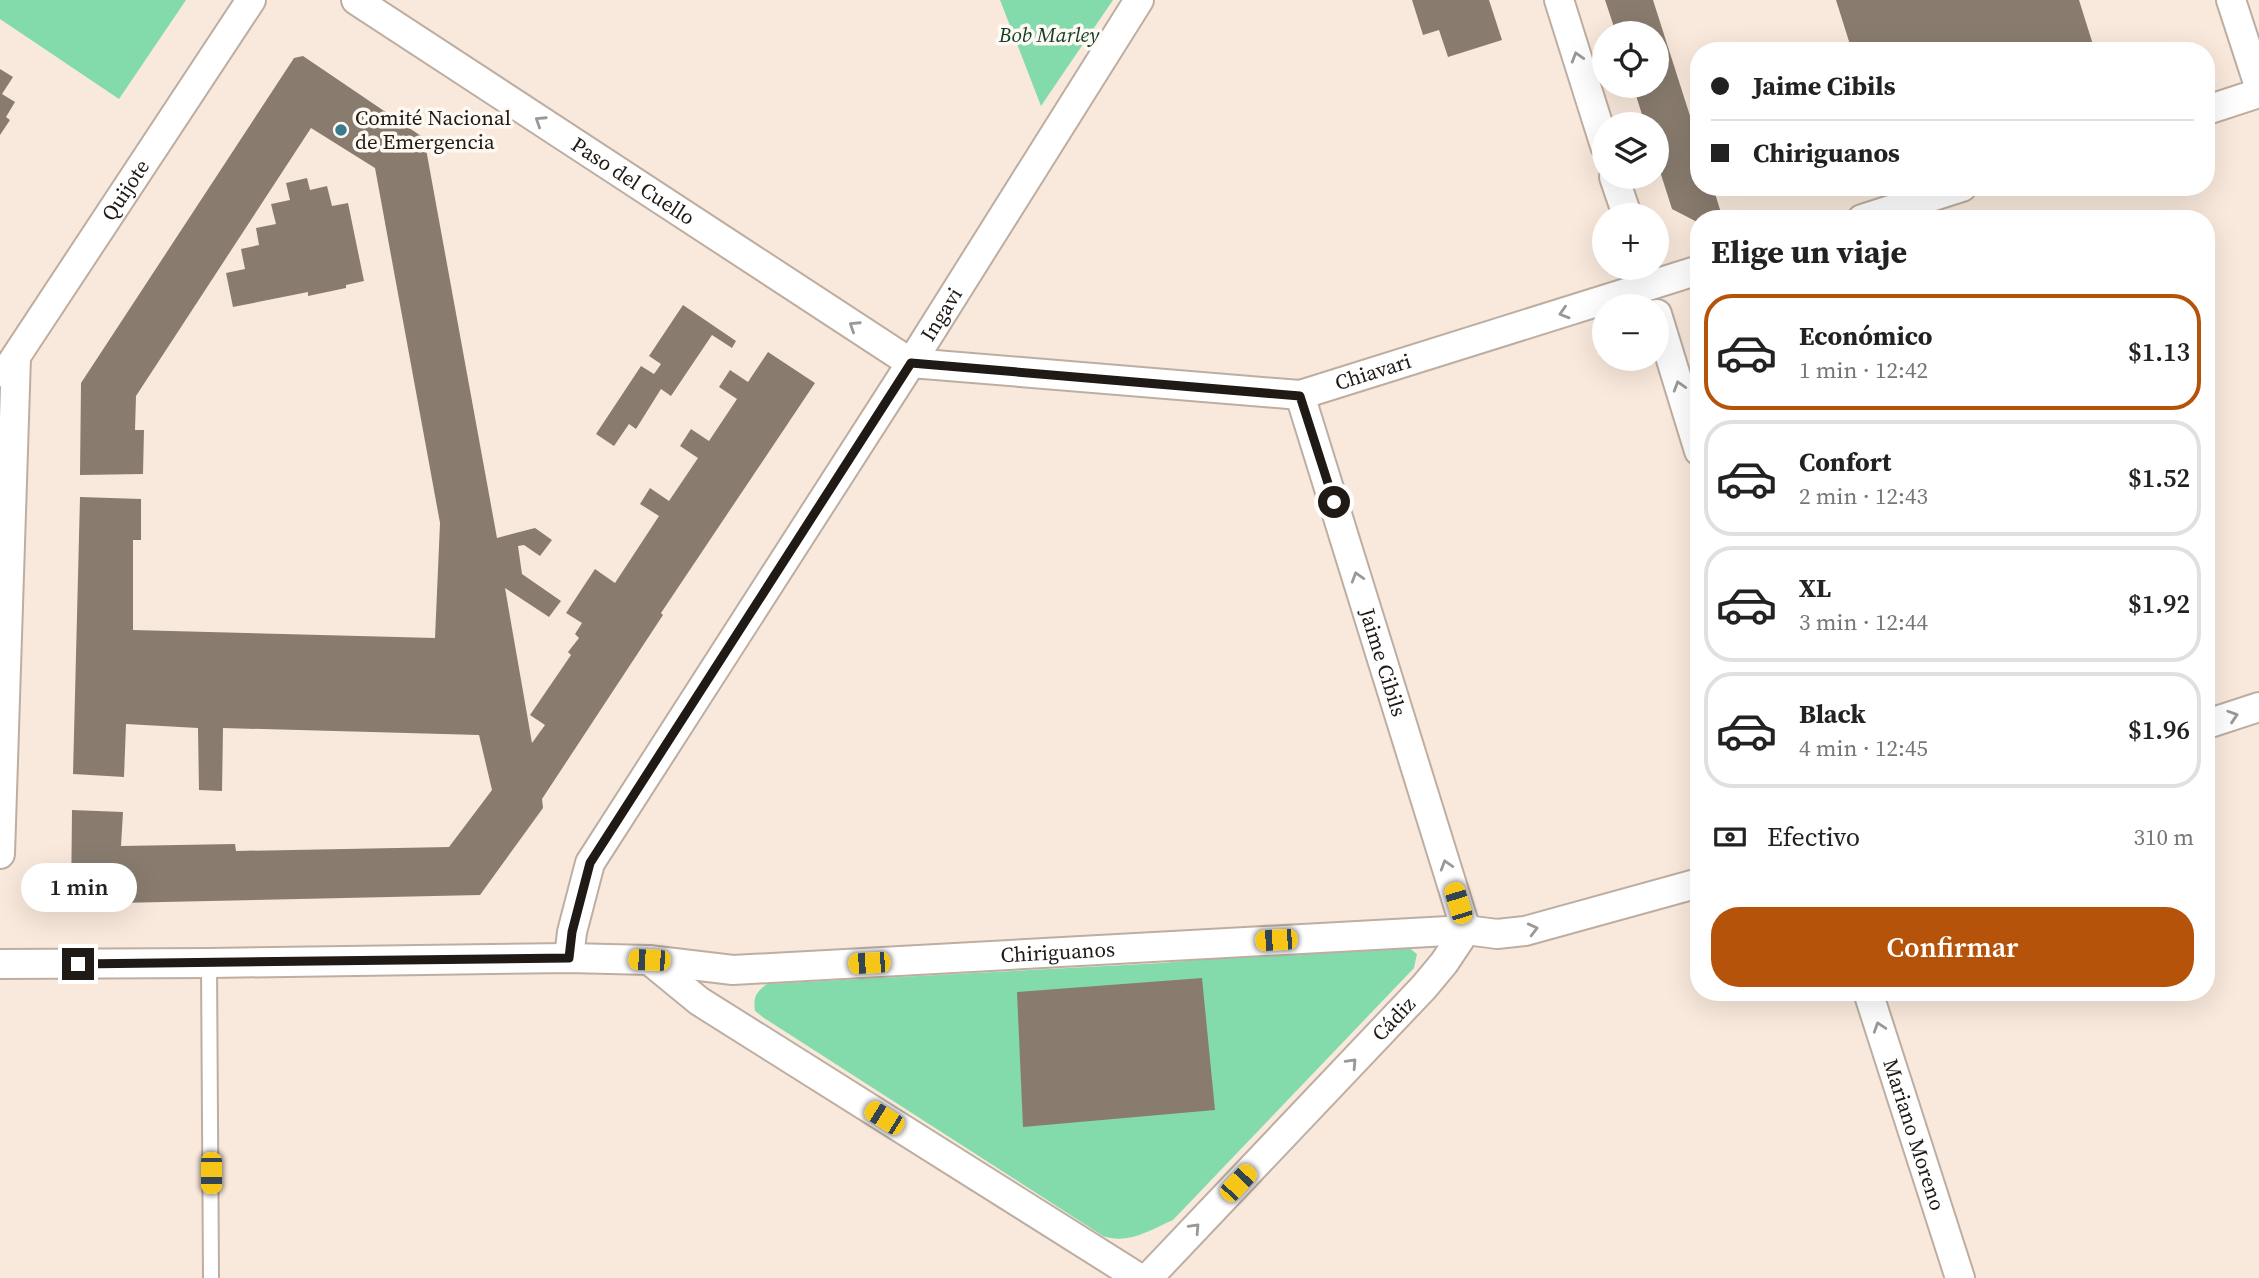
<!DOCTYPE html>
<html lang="es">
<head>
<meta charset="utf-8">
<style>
	:root { --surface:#fff; --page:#f6f6f6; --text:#222; --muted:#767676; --line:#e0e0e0; --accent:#b45309 }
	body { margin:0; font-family:"Source Serif 4",serif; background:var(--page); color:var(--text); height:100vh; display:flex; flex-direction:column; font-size:26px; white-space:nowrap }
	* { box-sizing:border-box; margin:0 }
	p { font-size:23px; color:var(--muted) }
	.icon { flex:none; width:38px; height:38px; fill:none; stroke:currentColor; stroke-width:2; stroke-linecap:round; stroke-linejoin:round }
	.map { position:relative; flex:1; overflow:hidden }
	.side { position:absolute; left:1690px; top:210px; width:525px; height:791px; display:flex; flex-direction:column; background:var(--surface); border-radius:28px; box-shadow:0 7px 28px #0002 }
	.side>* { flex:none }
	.banner { position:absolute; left:1690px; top:42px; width:525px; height:154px; border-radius:28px; box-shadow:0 7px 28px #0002; display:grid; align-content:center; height:154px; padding:0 21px; background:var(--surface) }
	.tools { position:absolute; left:1592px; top:21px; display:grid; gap:14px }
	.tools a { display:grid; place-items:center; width:77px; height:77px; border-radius:50%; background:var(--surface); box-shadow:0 7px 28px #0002; font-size:35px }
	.end { position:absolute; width:32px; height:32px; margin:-16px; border:9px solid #201a16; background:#fff; box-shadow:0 0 0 4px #fff }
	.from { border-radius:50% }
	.bubble { position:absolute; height:49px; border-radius:24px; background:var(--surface); box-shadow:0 7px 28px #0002; font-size:23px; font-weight:600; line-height:49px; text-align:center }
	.car { position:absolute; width:21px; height:42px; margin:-21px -10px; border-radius:9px; box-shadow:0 0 5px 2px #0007; background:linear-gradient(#f5c518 24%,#345 0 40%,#f5c518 0 76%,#345 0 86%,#f5c518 0) }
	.banner b { display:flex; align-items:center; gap:24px; height:66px; font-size:26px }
	.banner b+b { border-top:2px solid var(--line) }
	.banner i { width:18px; height:18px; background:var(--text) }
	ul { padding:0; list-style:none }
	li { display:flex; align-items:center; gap:21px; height:116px; margin:0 14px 10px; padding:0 7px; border:4px solid var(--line); border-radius:28px }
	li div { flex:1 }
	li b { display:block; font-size:26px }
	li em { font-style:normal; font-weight:600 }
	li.active { border-color:var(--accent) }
	li>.icon { width:63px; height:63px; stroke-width:1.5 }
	h2 { padding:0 21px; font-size:32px; line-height:84px }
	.pay { display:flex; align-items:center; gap:18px; height:77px; padding:0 21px; font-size:26px }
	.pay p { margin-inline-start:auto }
	.button { display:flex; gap:14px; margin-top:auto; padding:14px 21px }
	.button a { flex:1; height:80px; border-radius:28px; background:var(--accent); color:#fff; font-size:28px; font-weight:600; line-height:80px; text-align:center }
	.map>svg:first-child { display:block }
</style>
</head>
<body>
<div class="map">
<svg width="2259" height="1278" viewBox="0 0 2259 1278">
	<rect width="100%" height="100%" fill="#f9e9dc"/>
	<path fill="#83dbac" d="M0,0H186L119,99L0,19Z
		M1000,0H1113L1041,106Z
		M1346,946L1408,947L1417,954L1414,968L1173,1220C1150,1230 1128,1245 1103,1236L764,1018L755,1011C753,997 756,992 767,984L1163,963Z"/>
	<path fill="#897c6f" d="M1412,0H1489L1502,40L1448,57L1439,30L1423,35Z
		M1605,0H1653L1699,144V187H1713L1722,216L1699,219V223L1672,209L1657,162V124H1645L1633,86H1657V33H1616Z
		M1836,0H2079L2095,51H1852Z
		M303,56L424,138L497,538L535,528L552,540L540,556L524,545L518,546L522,574L561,601L549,617L505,588L532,743L545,725L530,715L571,655L568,652L579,638L575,634L582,623L566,613L595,569L615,583L659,516L640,504L650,488L669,501L698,458L680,446L691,429L709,441L737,399L719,387L730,370L748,382L768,352L815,383L661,613L663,615L542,799L543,808L480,895L71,904L72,810L123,812L121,846L235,844L236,851L449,847L492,790L479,735L223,728L222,791L199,790L198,728L126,724L124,777L73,774L80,497L141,499V540H133V630L435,638L440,523L375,168L311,128L136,396L135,430H144L143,474L80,475L81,383L294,58Z
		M0,69L13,77L2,94L15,102L6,117L10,120L0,135Z
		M307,178L310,190L327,186L332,206L348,203L364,281L346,285V288L308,296V292L233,307L226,273L245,269L241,249L259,245L256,228L276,224L271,204L290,200L286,183Z
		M683,305L736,341L732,348L712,335L671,396L661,389L636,429L629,424L614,446L596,434L641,366L654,374L661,364L649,356Z
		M1202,978L1215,1110L1023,1127L1017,992Z"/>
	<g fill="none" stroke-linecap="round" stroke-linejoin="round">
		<defs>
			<path id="service" d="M209,963L211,1278"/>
			<g id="minor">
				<path id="s1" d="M356,0L911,363L1300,395L1699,270"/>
				<path d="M1559,0L1605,146"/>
				<path d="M2231,0L2259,86"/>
				<path d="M2207,110L2259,93"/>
				<path d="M1614,177L1627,215"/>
				<path d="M1862,219L1962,187"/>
				<path d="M1657,314L1699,451"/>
				<path id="s2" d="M5,373L251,0"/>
				<path id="s3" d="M1300,395L1466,930"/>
				<path d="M2207,724L2259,707"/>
				<path d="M0,854L16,357"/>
				<path id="s4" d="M569,958L572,932L590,863L911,363L1139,0"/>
				<path d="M649,960L699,1001L1139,1278"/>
				<path id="s5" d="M0,964L209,963L569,958L649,960L733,970L1466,930L1497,934L1525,931L1699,883"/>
				<path id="s6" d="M1868,992L1960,1278"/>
				<path id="s7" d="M1148,1278L1424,987L1444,963L1466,930"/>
			</g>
		</defs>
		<use href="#service" stroke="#bdaea1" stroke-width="18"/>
		<use href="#minor" stroke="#bdaea1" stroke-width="32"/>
		<use href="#service" stroke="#fff" stroke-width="14"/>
		<use href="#minor" stroke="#fff" stroke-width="28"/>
	</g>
	<defs><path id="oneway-chevron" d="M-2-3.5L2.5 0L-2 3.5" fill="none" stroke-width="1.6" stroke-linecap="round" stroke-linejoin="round" transform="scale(1.75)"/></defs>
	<g stroke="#9b9896">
		<use href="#oneway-chevron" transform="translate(1577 57) rotate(-107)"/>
		<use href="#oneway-chevron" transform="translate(540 121) rotate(-147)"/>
		<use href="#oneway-chevron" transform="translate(1564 313) rotate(163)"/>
		<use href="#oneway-chevron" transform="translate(854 326) rotate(-147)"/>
		<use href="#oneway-chevron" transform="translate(1679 386) rotate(-107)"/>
		<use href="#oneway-chevron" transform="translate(1357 577) rotate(-107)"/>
		<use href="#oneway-chevron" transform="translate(2233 716) rotate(-18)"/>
		<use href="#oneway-chevron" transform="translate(1446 865) rotate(-107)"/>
		<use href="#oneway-chevron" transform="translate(1533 929) rotate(-14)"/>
		<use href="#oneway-chevron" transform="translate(1879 1027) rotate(-108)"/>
		<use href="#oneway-chevron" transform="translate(1352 1063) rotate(-47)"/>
		<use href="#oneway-chevron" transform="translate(1195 1228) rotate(-47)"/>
	</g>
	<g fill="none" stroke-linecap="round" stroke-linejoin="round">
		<path stroke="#201a16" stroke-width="9" d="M78,964L569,958L572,932L590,863L911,363L1300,396L1334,502"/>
	</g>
	<circle fill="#3a7a8d" stroke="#fff9f3" stroke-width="2.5" cx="341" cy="130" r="7"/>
	<g text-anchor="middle" stroke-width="7" stroke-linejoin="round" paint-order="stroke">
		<g font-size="21" font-style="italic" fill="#103d28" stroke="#fff9f3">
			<text x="1049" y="42">Bob Marley</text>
		</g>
		<g font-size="21" fill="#201a16" stroke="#fff9f3" text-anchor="start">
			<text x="355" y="125">Comité Nacional<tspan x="355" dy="24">de Emergencia</tspan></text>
		</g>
		<g font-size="21" fill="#201a16" stroke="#fff9f3">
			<text dy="7" stroke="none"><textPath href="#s1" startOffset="331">Paso del Cuello</textPath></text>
			<text dy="7" stroke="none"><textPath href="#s2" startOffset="219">Quijote</textPath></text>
			<text dy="7" stroke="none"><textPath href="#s4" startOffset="749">Ingavi</textPath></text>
			<text dy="7" stroke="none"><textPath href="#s1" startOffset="1130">Chiavari</textPath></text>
			<text dy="7" stroke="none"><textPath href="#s3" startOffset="280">Jaime Cibils</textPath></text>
			<text dy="7" stroke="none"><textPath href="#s5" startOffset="1059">Chiriguanos</textPath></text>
			<text dy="7" stroke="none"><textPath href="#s7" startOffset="357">Cádiz</textPath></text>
			<text dy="7" stroke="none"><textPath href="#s6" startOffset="150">Mariano Moreno</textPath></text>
		</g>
	</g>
</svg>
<div class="tools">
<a><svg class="icon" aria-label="locate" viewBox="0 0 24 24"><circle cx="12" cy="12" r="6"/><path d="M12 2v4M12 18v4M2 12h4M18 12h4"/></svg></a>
<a><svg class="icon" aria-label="layers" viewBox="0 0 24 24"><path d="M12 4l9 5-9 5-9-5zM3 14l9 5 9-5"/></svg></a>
<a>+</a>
<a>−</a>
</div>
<i class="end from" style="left:1334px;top:502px"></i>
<i class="end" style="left:78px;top:964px"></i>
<div class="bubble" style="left:21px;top:863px;width:116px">1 min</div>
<i class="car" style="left:1458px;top:903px;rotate:343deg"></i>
<i class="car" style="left:1276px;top:940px;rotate:267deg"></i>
<i class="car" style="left:649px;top:960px;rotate:272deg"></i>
<i class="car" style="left:869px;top:963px;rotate:267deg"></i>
<i class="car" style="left:884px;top:1118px;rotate:302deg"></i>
<i class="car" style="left:211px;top:1173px;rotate:180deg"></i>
<i class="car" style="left:1238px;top:1183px;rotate:43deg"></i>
<div class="banner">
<b><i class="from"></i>Jaime Cibils</b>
<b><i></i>Chiriguanos</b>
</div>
<section class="side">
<h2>Elige un viaje</h2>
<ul>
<li class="active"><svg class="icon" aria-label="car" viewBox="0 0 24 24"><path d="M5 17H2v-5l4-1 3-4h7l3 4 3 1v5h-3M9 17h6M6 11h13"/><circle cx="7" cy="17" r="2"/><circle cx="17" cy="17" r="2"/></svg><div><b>Económico</b><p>1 min · 12:42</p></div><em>$1.13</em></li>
<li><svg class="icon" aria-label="car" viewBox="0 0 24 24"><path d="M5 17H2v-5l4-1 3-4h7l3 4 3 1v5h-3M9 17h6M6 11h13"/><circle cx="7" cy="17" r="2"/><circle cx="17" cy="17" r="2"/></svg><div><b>Confort</b><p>2 min · 12:43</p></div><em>$1.52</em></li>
<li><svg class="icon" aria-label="car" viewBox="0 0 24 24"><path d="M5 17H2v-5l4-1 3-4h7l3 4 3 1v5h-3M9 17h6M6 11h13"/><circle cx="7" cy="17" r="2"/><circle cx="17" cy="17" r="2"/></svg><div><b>XL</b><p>3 min · 12:44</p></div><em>$1.92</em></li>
<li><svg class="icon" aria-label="car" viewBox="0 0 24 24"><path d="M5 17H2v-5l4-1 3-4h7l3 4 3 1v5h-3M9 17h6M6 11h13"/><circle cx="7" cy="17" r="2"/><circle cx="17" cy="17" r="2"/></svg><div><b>Black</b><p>4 min · 12:45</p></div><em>$1.96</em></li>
</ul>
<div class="pay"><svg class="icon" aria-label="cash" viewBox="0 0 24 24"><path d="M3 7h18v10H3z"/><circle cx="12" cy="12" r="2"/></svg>Efectivo<p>310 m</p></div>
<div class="button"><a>Confirmar</a></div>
</section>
</div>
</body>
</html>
